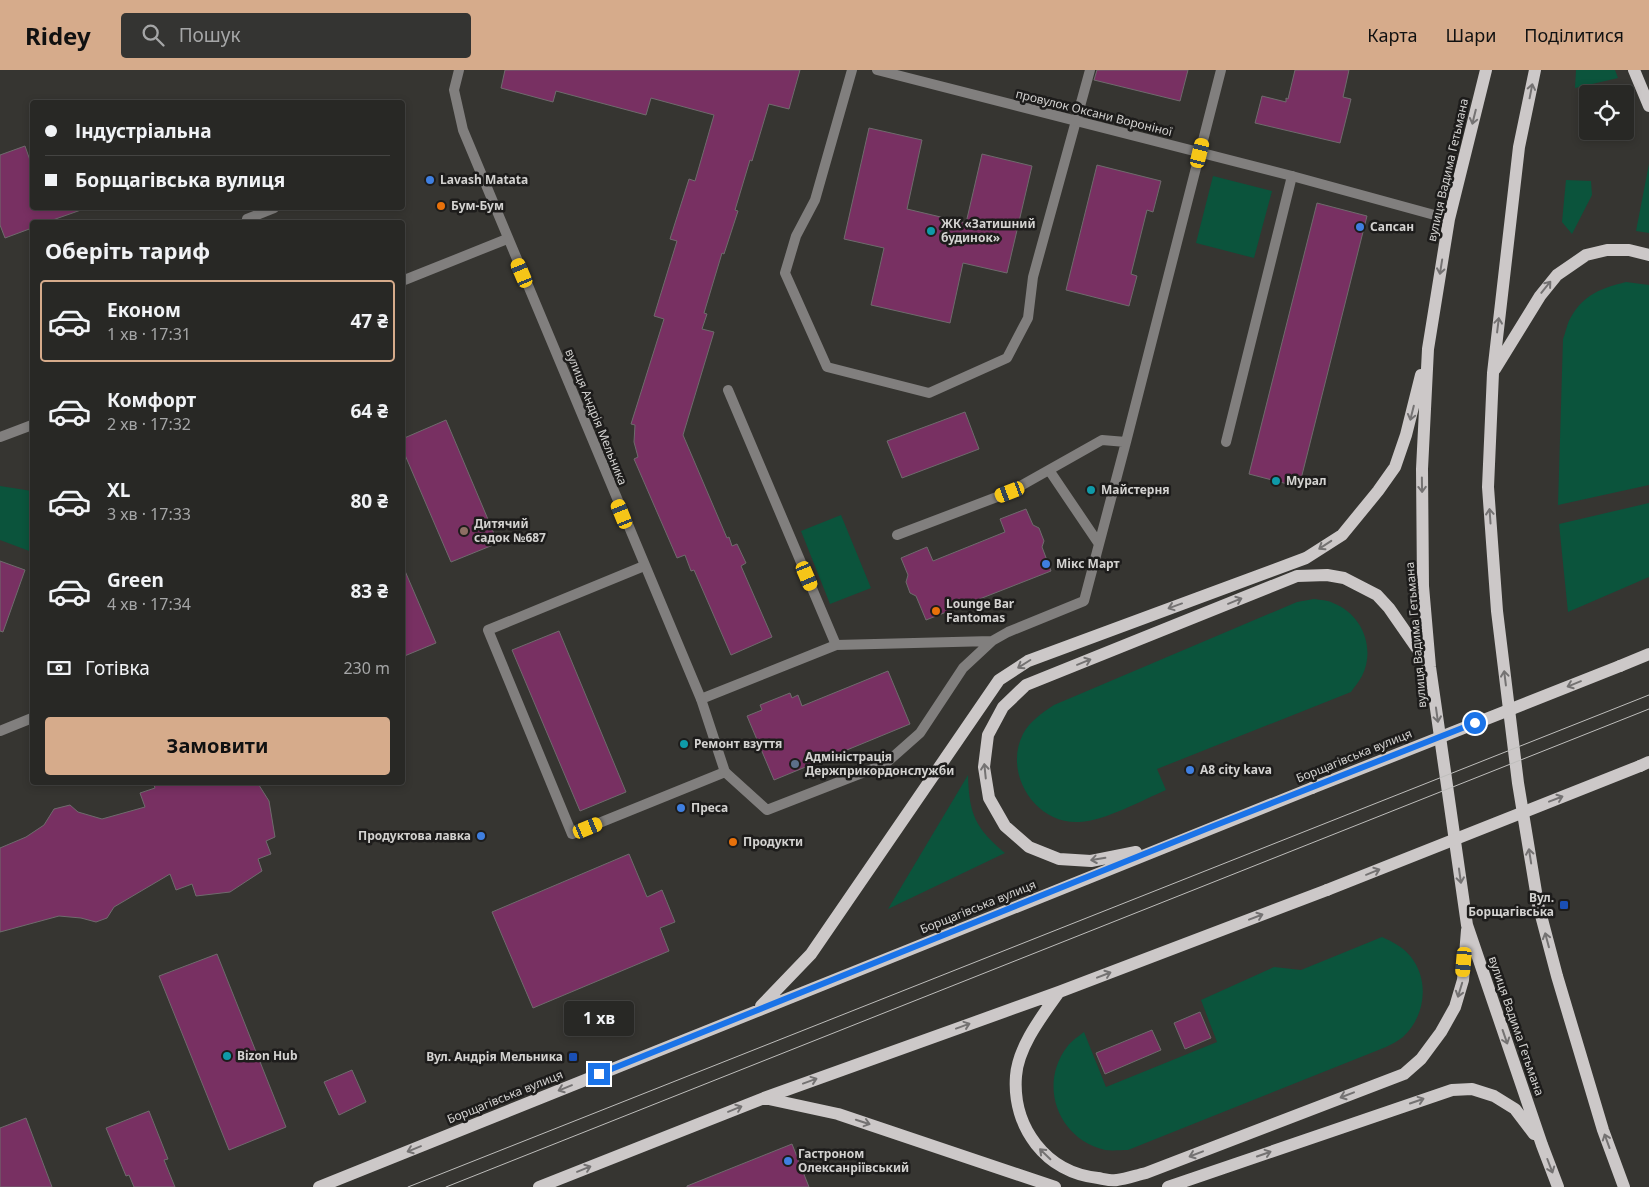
<!DOCTYPE html>
<html lang="uk">
<head>
<meta charset="utf-8">
<style>
	:root { --surface:#282825; --page:#343432; --text:#f1f3f6; --muted:#a5a6a7; --line:#444442; --accent:#d6ab8b }
	body { margin:0; font-family:"Noto Sans",sans-serif; background:var(--page); color:var(--text); height:100vh; display:flex; flex-direction:column; font-size:19px; white-space:nowrap }
	* { box-sizing:border-box; margin:0 }
	p { font-size:16px; color:var(--muted) }
	.icon { flex:none; width:28px; height:28px; fill:none; stroke:currentColor; stroke-width:2; stroke-linecap:round; stroke-linejoin:round }
	.map { position:relative; flex:1; overflow:hidden }
	.details { position:absolute; left:30px; top:150px; width:375px; height:565px; display:flex; flex-direction:column; background:var(--surface); border-radius:5px; box-shadow:0 2px 8px #0003,0 0 0 1px var(--line) }
	.details>* { flex:none }
	.banner { position:absolute; left:30px; top:30px; width:375px; height:110px; border-radius:5px; box-shadow:0 2px 8px #0003,0 0 0 1px var(--line); display:grid; align-content:center; height:110px; padding:0 15px; background:var(--surface) }
	.fabs { position:absolute; left:1579px; top:15px; display:grid; gap:10px }
	.fabs a { display:grid; place-items:center; width:55px; height:55px; border-radius:5px; background:var(--surface); box-shadow:0 2px 8px #0003,0 0 0 1px var(--line); font-size:25px }
	.end { position:absolute; width:22px; height:22px; margin:-11px; border:6px solid #1a73e8; background:#fff; box-shadow:0 0 0 2px #fff }
	.from { border-radius:50% }
	.bubble { position:absolute; height:35px; border-radius:5px; background:var(--surface); box-shadow:0 2px 8px #0003,0 0 0 1px var(--line); font-size:16px; font-weight:700; line-height:35px; text-align:center }
	.car { position:absolute; width:15px; height:30px; margin:-15px -8px; border-radius:6px; box-shadow:0 0 4px 1px #0007; background:linear-gradient(#f5c518 24%,#345 0 40%,#f5c518 0 76%,#345 0 86%,#f5c518 0) }
	.banner b { display:flex; align-items:center; gap:18px; height:48px; font-size:19px }
	.banner b+b { border-top:1px solid var(--line) }
	.banner i { width:12px; height:12px; background:var(--text) }
	ul { padding:0; list-style:none }
	li { display:flex; align-items:center; gap:15px; height:82px; margin:0 10px 8px; padding:0 5px; border:2px solid transparent; border-radius:5px }
	li div { flex:1 }
	li b { display:block; font-size:19px }
	li em { font-style:normal; font-weight:700 }
	li.current { border-color:var(--accent) }
	li>.icon { width:45px; height:45px; stroke-width:1.5 }
	h2 { padding:0 15px; font-size:22px; line-height:60px }
	.pay { display:flex; align-items:center; gap:12px; height:55px; padding:0 15px; font-size:19px }
	.pay p { margin-inline-start:auto }
	.button { display:flex; gap:10px; margin-top:auto; padding:10px 15px }
	.button a { flex:1; height:58px; border-radius:5px; background:var(--accent); color:#111; font-size:20px; font-weight:700; line-height:58px; text-align:center }
	header { display:flex; align-items:center; gap:30px; box-sizing:border-box; height:70px; padding:0 25px; background:var(--accent); color:#111 }
	header strong { font-size:24px }
	nav { display:flex; gap:28px; margin-inline-start:auto; font-size:18px }
	.search { width:350px; height:45px; background:var(--page); display:flex; align-items:center; gap:12px; box-sizing:border-box; padding:0 18px; border-radius:5px; color:var(--muted); font-size:19px }
	.map>svg:first-child { display:block }
</style>
</head>
<body>
<header>
<strong>Ridey</strong>
<div class="search"><svg class="icon" aria-label="search" viewBox="0 0 24 24"><circle cx="10" cy="10" r="6"/><path d="M15 15l6 6"/></svg>Пошук</div>
<nav><a>Карта</a><a>Шари</a><a>Поділитися</a></nav>
</header>
<div class="map">
<svg width="1649" height="1117" viewBox="0 0 1649 1117">
	<rect width="100%" height="100%" fill="#363531"/>
	<path fill="#0b543c" d="M1576,0H1615L1618,8L1575,18Z
		M1649,94V163L1636,161Z
		M1213,106L1272,121L1254,188L1196,173Z
		M1566,110L1591,111L1592,125L1572,164L1562,152Z
		M1626,212L1649,215V415L1558,435L1563,269C1566,262 1567,253 1571,247C1584,224 1602,218 1626,212Z
		M0,416L32,421V482L0,470Z
		M1649,433V507L1568,542L1559,454Z
		M841,445L871,518L830,534L801,461Z
		M1314,529C1320,530 1328,530 1333,533C1362,544 1376,578 1362,606C1359,612 1354,617 1351,622L1157,699L1166,720C1143,730 1104,751 1080,752C1035,755 1003,703 1023,664C1030,651 1042,643 1054,635L1297,532Z
		M968,705C969,744 975,758 1005,783L888,839Z
		M1382,867C1393,872 1403,877 1411,887C1430,911 1425,947 1403,967C1398,971 1392,974 1386,977L1128,1080C1121,1080 1112,1081 1105,1080C1058,1069 1038,1015 1067,977C1071,971 1079,966 1084,962L1106,1017L1217,972L1201,930L1274,897L1301,900Z"/>
	<path fill="#783062" stroke="#6f6b6d" d="M505,0H800L789,39L769,34L752,91L750,90L735,140L738,141L724,184L722,183L704,243L707,244L702,259L714,262L683,365L727,468L729,467L732,476L737,474L746,493L741,496L772,567L731,585L694,500L691,501L685,485L677,488L634,389L638,387L634,372L635,355L631,354L664,249L654,246L677,171L670,169L689,109L695,111L714,45L651,28L646,45L556,21L553,32L501,18Z
		M1097,0H1188L1180,31L1094,10Z
		M1295,0H1349L1343,27L1351,29L1340,73L1255,53L1262,26L1286,32V28L1288,29Z
		M869,58L922,70L907,139L966,153L982,84L1032,96L1007,203L963,193L950,253L871,235L884,178L844,169Z
		M25,76L32,96V138H81V140L47,152H32V158L5,168L0,155V85Z
		M1097,95L1161,111L1153,142L1147,140L1131,204L1137,206L1129,236L1066,220Z
		M1317,133L1367,146L1299,417L1249,404Z
		M965,342L979,379L902,408L887,371Z
		M446,350L498,473L451,492L402,378V369Z
		M1026,439L1033,455L1039,458L1044,471L1042,477L1051,501L926,550L916,526L910,523L906,512L908,505L901,488L927,477L933,491L1005,462L1000,449Z
		M0,491L25,500L3,562L0,561Z
		M402,494L436,573L402,587Z
		M559,561L626,722L580,741L512,580Z
		M888,601L910,654L774,710L747,646L762,640L760,635L790,623L792,628L798,625L802,636Z
		M153,712H257L269,731L275,767L266,771L271,784L258,789L262,801L230,822L196,826L192,814L176,820L170,804L114,837L107,848L96,852L81,848L59,846L0,862V778L26,767L44,755L54,739L70,735L78,742L102,749L145,737L140,723L155,718Z
		M629,784L647,827L662,820L675,852L660,858L669,881L533,938L492,842Z
		M217,884L286,1057L229,1080L159,906Z
		M1200,942L1211,968L1185,979L1174,953Z
		M1152,960L1161,980L1105,1004L1096,983Z
		M352,1000L366,1032L339,1045L324,1012Z
		M149,1041L168,1089L164,1090L175,1117H134L129,1105L126,1106L106,1058Z
		M26,1048L52,1117H0V1058Z
		M792,1074L809,1117H687V1116Z"/>
	<g fill="none" stroke-linecap="round" stroke-linejoin="round">
		<path stroke="#817f7e" stroke-width="10" d="M852,0L815,130L796,166L785,203L827,297L929,323L1007,288L1028,248L1033,207L1090,0
			M249,152L247,149L274,138
			M402,211L507,169
			M728,320L836,575
			M0,367L32,355
			M1226,372L1292,106
			M1049,400L1099,474
			M897,465L1010,422L1102,370L1126,372L1221,0
			M644,496L488,560L572,764L725,702L767,740L885,694L920,663L963,598L992,571L1008,562L1084,531L1126,372
			M701,629L836,575L992,571
			M0,661L32,648"/>
		<path stroke="#817f7e" stroke-width="10" d="M459,0L454,20L463,60L701,629L725,702
			M877,0L1292,106L1449,149"/>
		<path stroke="#ccc8c8" stroke-width="12" d="M1486,0L1449,149L1428,279L1422,399L1423,516L1430,597L1467,855L1542,1075L1558,1117
			M1535,0L1519,77L1493,303L1488,417L1497,541L1518,713L1538,834L1557,906L1603,1060L1624,1117
			M1634,0L1649,36
			M1495,299L1540,226L1557,205L1586,185L1607,180H1629L1649,185
			M1620,596L1649,584
			M1640,696L1649,692
			M1136,782L1091,791L1059,789L1029,777L1005,756L989,728L984,697L988,665L1003,637L1026,615L1297,506L1327,505L1344,508L1377,525L1389,538L1430,597
			M1059,922C1042,946 1018,977 1016,1006C1012,1057 1046,1103 1098,1108C1104,1109 1111,1111 1117,1110C1126,1109 1137,1105 1146,1103L1404,1004L1421,989L1441,962L1455,937L1463,910L1467,860
			M761,936L811,884L999,610L1028,591L1306,488L1342,465L1378,421L1395,397L1406,365L1421,305
			M764,1028L838,1044L1055,1117
			M319,1117L1312,718
			M539,1117L764,1028L1059,922L1327,820
			M1168,1117L1452,1020L1472,1019L1494,1026L1515,1039L1534,1064"/>
		<path stroke="#bebdbb" stroke-width="1" d="M408,1117L1649,625
			M446,1117L1649,639"/>
		<path stroke="#ccc8c8" stroke-width="12" d="M1312,718L1620,596
			M1327,820L1640,696"/>
	</g>
	<defs><path id="oneway-shaft" d="M-6 0H5M1.5-3L5.5 0L1.5 3" fill="none" stroke-width="1.6" stroke-linecap="round" stroke-linejoin="round" transform="scale(1.25)"/></defs>
	<g stroke="#747272">
		<use href="#oneway-shaft" transform="translate(1531 21) rotate(-79)"/>
		<use href="#oneway-shaft" transform="translate(1474 47) rotate(104)"/>
		<use href="#oneway-shaft" transform="translate(1441 197) rotate(99)"/>
		<use href="#oneway-shaft" transform="translate(1546 217) rotate(-51)"/>
		<use href="#oneway-shaft" transform="translate(1498 255) rotate(-83)"/>
		<use href="#oneway-shaft" transform="translate(1412 343) rotate(104)"/>
		<use href="#oneway-shaft" transform="translate(1422 415) rotate(89)"/>
		<use href="#oneway-shaft" transform="translate(1490 446) rotate(-94)"/>
		<use href="#oneway-shaft" transform="translate(1325 475) rotate(147)"/>
		<use href="#oneway-shaft" transform="translate(1235 531) rotate(-22)"/>
		<use href="#oneway-shaft" transform="translate(1175 536) rotate(160)"/>
		<use href="#oneway-shaft" transform="translate(1084 592) rotate(-22)"/>
		<use href="#oneway-shaft" transform="translate(1024 594) rotate(148)"/>
		<use href="#oneway-shaft" transform="translate(1505 608) rotate(-97)"/>
		<use href="#oneway-shaft" transform="translate(1574 614) rotate(158)"/>
		<use href="#oneway-shaft" transform="translate(1437 645) rotate(82)"/>
		<use href="#oneway-shaft" transform="translate(985 701) rotate(-96)"/>
		<use href="#oneway-shaft" transform="translate(1556 729) rotate(-21)"/>
		<use href="#oneway-shaft" transform="translate(1530 786) rotate(-99)"/>
		<use href="#oneway-shaft" transform="translate(1098 789) rotate(171)"/>
		<use href="#oneway-shaft" transform="translate(1373 802) rotate(-22)"/>
		<use href="#oneway-shaft" transform="translate(1460 806) rotate(82)"/>
		<use href="#oneway-shaft" transform="translate(1256 847) rotate(-21)"/>
		<use href="#oneway-shaft" transform="translate(1547 870) rotate(-105)"/>
		<use href="#oneway-shaft" transform="translate(1104 905) rotate(-21)"/>
		<use href="#oneway-shaft" transform="translate(1460 920) rotate(107)"/>
		<use href="#oneway-shaft" transform="translate(963 956) rotate(-20)"/>
		<use href="#oneway-shaft" transform="translate(1505 967) rotate(71)"/>
		<use href="#oneway-shaft" transform="translate(810 1011) rotate(-20)"/>
		<use href="#oneway-shaft" transform="translate(565 1018) rotate(158)"/>
		<use href="#oneway-shaft" transform="translate(1347 1025) rotate(159)"/>
		<use href="#oneway-shaft" transform="translate(1417 1031) rotate(-19)"/>
		<use href="#oneway-shaft" transform="translate(735 1039) rotate(-22)"/>
		<use href="#oneway-shaft" transform="translate(863 1052) rotate(18)"/>
		<use href="#oneway-shaft" transform="translate(1607 1071) rotate(-110)"/>
		<use href="#oneway-shaft" transform="translate(414 1079) rotate(158)"/>
		<use href="#oneway-shaft" transform="translate(1045 1084) rotate(-136)"/>
		<use href="#oneway-shaft" transform="translate(1196 1084) rotate(159)"/>
		<use href="#oneway-shaft" transform="translate(1264 1084) rotate(-19)"/>
		<use href="#oneway-shaft" transform="translate(1550 1096) rotate(69)"/>
		<use href="#oneway-shaft" transform="translate(584 1099) rotate(-22)"/>
	</g>
	<g fill="none" stroke-linecap="round" stroke-linejoin="round">
		<path stroke="#1a73e8" stroke-width="6" d="M599,1004L1211,757L1475,653"/>
	</g>
	<g fill="#3f7fe0" stroke="#1d1c1b" stroke-width="2">
		<circle cx="430" cy="110" r="5"/>
		<circle cx="1360" cy="157" r="5"/>
		<circle cx="1046" cy="494" r="5"/>
		<circle cx="1190" cy="700" r="5"/>
		<circle cx="681" cy="738" r="5"/>
		<circle cx="481" cy="766" r="5"/>
		<circle cx="788" cy="1091" r="5"/>
	</g>
	<g fill="#e8710a" stroke="#1d1c1b" stroke-width="2">
		<circle cx="441" cy="136" r="5"/>
		<circle cx="936" cy="541" r="5"/>
		<circle cx="733" cy="772" r="5"/>
	</g>
	<g fill="#0f9aa8" stroke="#1d1c1b" stroke-width="2">
		<circle cx="931" cy="161" r="5"/>
		<circle cx="1276" cy="411" r="5"/>
		<circle cx="1091" cy="420" r="5"/>
		<circle cx="684" cy="674" r="5"/>
		<circle cx="227" cy="986" r="5"/>
	</g>
	<circle fill="#8d6e63" stroke="#1d1c1b" stroke-width="2" cx="464" cy="461" r="5"/>
	<circle fill="#5c6f8a" stroke="#1d1c1b" stroke-width="2" cx="795" cy="694" r="5"/>
	<g fill="#1a4fb4" stroke="#1d1c1b" stroke-width="2">
		<rect x="1559" y="830" width="10" height="10" rx="2.5"/>
		<rect x="568" y="982" width="10" height="10" rx="2.5"/>
	</g>
	<g text-anchor="middle" stroke-width="5" stroke-linejoin="round" paint-order="stroke">
		<g font-size="12" fill="#d3d2d0" stroke="#1d1c1b">
			<text transform="translate(1094 43) rotate(14)" y="4">провулок Оксани Вороніної</text>
			<text transform="translate(1448 100) rotate(-77)" y="4">вулиця Вадима Гетьмана</text>
			<text transform="translate(596 347) rotate(68)" y="4">вулиця Андрія Мельника</text>
			<text transform="translate(1416 565) rotate(-95)" y="4">вулиця Вадима Гетьмана</text>
			<text transform="translate(1354 686) rotate(-22)" y="4">Борщагівська вулиця</text>
			<text transform="translate(978 837) rotate(-22)" y="4">Борщагівська вулиця</text>
			<text transform="translate(1516 956) rotate(71)" y="4">вулиця Вадима Гетьмана</text>
			<text transform="translate(505 1027) rotate(-22)" y="4">Борщагівська вулиця</text>
		</g>
		<g font-size="12" font-weight="bold" fill="#d3d2d0" stroke="#1d1c1b" text-anchor="start">
			<text x="440" y="114">Lavash Matata</text>
			<text x="451" y="140">Бум-Бум</text>
			<text x="941" y="158">ЖК «Затишний<tspan x="941" dy="14">будинок»</tspan></text>
			<text x="1370" y="161">Сапсан</text>
			<text x="1286" y="415">Мурал</text>
			<text x="1101" y="424">Майстерня</text>
			<text x="474" y="458">Дитячий<tspan x="474" dy="14">садок №687</tspan></text>
			<text x="1056" y="498">Мікс Март</text>
			<text x="946" y="538">Lounge Bar<tspan x="946" dy="14">Fantomas</tspan></text>
			<text x="694" y="678">Ремонт взуття</text>
			<text x="805" y="691">Адміністрація<tspan x="805" dy="14">Держприкордонслужби</tspan></text>
			<text x="1200" y="704">A8 city kava</text>
			<text x="691" y="742">Преса</text>
			<text x="471" y="770" text-anchor="end">Продуктова лавка</text>
			<text x="743" y="776">Продукти</text>
			<text x="1554" y="832" text-anchor="end">Вул.<tspan x="1554" dy="14">Борщагівська</tspan></text>
			<text x="237" y="990">Bizon Hub</text>
			<text x="563" y="991" text-anchor="end">Вул. Андрія Мельника</text>
			<text x="798" y="1088">Гастроном<tspan x="798" dy="14">Олексанріївський</tspan></text>
		</g>
	</g>
</svg>
<div class="fabs">
<a><svg class="icon" aria-label="locate" viewBox="0 0 24 24"><circle cx="12" cy="12" r="6"/><path d="M12 2v4M12 18v4M2 12h4M18 12h4"/></svg></a>
</div>
<i class="end from" style="left:1475px;top:653px"></i>
<i class="end" style="left:599px;top:1004px"></i>
<div class="bubble" style="left:564px;top:931px;width:70px">1 хв</div>
<i class="car" style="left:1200px;top:83px;rotate:14deg"></i>
<i class="car" style="left:522px;top:203px;rotate:337deg"></i>
<i class="car" style="left:1010px;top:422px;rotate:249deg"></i>
<i class="car" style="left:622px;top:444px;rotate:338deg"></i>
<i class="car" style="left:807px;top:506px;rotate:157deg"></i>
<i class="car" style="left:588px;top:758px;rotate:68deg"></i>
<i class="car" style="left:1464px;top:892px;rotate:185deg"></i>
<div class="banner">
<b><i class="from"></i>Індустріальна</b>
<b><i></i>Борщагівська вулиця</b>
</div>
<section class="details">
<h2>Оберіть тариф</h2>
<ul>
<li class="current"><svg class="icon" aria-label="car" viewBox="0 0 24 24"><path d="M5 17H2v-5l4-1 3-4h7l3 4 3 1v5h-3M9 17h6M6 11h13"/><circle cx="7" cy="17" r="2"/><circle cx="17" cy="17" r="2"/></svg><div><b>Економ</b><p>1 хв · 17:31</p></div><em>47 ₴</em></li>
<li><svg class="icon" aria-label="car" viewBox="0 0 24 24"><path d="M5 17H2v-5l4-1 3-4h7l3 4 3 1v5h-3M9 17h6M6 11h13"/><circle cx="7" cy="17" r="2"/><circle cx="17" cy="17" r="2"/></svg><div><b>Комфорт</b><p>2 хв · 17:32</p></div><em>64 ₴</em></li>
<li><svg class="icon" aria-label="car" viewBox="0 0 24 24"><path d="M5 17H2v-5l4-1 3-4h7l3 4 3 1v5h-3M9 17h6M6 11h13"/><circle cx="7" cy="17" r="2"/><circle cx="17" cy="17" r="2"/></svg><div><b>XL</b><p>3 хв · 17:33</p></div><em>80 ₴</em></li>
<li><svg class="icon" aria-label="car" viewBox="0 0 24 24"><path d="M5 17H2v-5l4-1 3-4h7l3 4 3 1v5h-3M9 17h6M6 11h13"/><circle cx="7" cy="17" r="2"/><circle cx="17" cy="17" r="2"/></svg><div><b>Green</b><p>4 хв · 17:34</p></div><em>83 ₴</em></li>
</ul>
<div class="pay"><svg class="icon" aria-label="cash" viewBox="0 0 24 24"><path d="M3 7h18v10H3z"/><circle cx="12" cy="12" r="2"/></svg>Готівка<p>230 m</p></div>
<div class="button"><a>Замовити</a></div>
</section>
</div>
</body>
</html>
